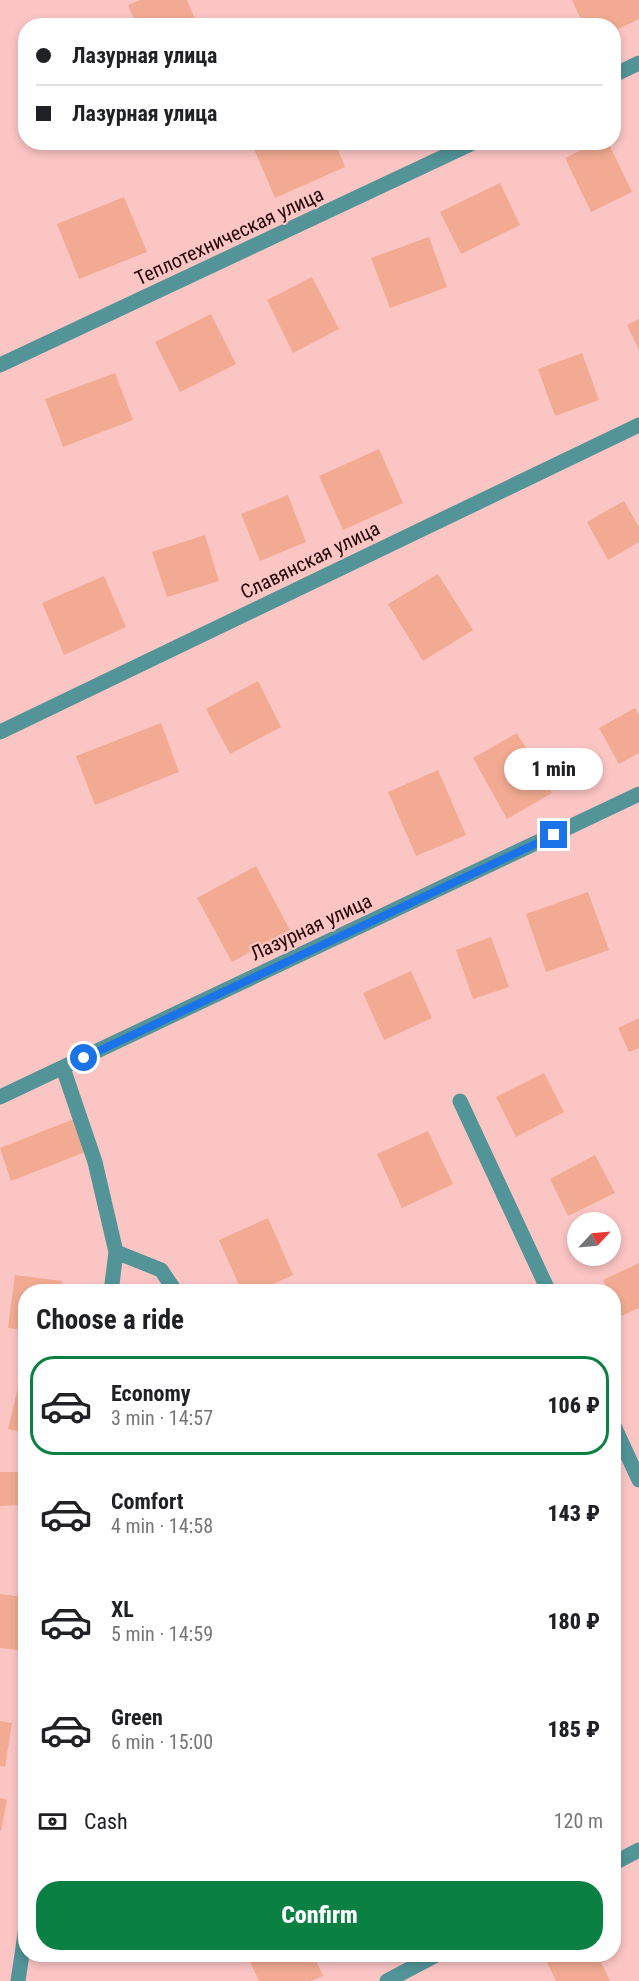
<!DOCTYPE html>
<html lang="en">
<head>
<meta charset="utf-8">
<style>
	:root { --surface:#fff; --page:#f6f6f6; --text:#202124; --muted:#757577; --line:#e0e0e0; --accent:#0b8043 }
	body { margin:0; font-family:"Roboto Condensed",sans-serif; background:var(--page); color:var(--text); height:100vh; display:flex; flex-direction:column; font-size:22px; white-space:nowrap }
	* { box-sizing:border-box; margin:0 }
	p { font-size:20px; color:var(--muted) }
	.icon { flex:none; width:33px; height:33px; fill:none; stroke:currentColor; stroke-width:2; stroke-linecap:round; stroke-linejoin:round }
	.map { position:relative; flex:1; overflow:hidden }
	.details { position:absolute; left:18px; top:1284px; width:603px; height:678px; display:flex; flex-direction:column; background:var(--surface); border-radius:24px; box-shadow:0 3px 9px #0003 }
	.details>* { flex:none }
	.banner { position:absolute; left:18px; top:18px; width:603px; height:132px; border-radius:24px; box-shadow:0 3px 9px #0003; display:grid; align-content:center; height:132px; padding:0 18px; background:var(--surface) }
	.needle { width:39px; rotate:64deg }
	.fabs { position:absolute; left:567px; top:1212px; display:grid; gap:12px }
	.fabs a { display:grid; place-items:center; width:54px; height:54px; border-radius:50%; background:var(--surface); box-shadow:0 3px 9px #0003; font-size:30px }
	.end { position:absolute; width:27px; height:27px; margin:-14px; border:8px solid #1a73e8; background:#fff; box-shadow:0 0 0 3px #fff }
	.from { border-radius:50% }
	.bubble { position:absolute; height:42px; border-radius:21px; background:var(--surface); box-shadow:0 3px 9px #0003; font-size:20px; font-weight:800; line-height:42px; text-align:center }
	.banner b { display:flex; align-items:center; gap:21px; height:57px; font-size:22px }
	.banner b+b { border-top:2px solid var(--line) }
	.banner i { width:15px; height:15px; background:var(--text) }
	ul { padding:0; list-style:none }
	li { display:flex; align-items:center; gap:18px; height:99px; margin:0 12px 9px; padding:0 6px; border:3px solid transparent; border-radius:24px }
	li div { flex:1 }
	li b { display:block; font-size:22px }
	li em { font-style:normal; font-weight:800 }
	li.current { border-color:var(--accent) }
	li>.icon { width:54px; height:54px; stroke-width:1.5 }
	h2 { padding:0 18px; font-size:27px; line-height:72px }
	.pay { display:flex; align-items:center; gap:15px; height:66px; padding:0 18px; font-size:22px }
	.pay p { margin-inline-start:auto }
	.cta { display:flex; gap:12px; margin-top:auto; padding:12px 18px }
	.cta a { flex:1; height:69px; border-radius:24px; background:var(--accent); color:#fff; font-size:24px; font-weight:800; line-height:69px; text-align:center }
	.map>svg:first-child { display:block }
</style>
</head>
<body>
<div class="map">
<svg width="639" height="1981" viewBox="0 0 639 1981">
	<rect width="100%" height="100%" fill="#fbc5c4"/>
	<path fill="#f2ab92" d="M140,0H187L198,26H137L128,5Z
		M572,0H639V19L614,31V26H584Z
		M251,142H335L345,167L275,198Z
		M598,142H608L632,192L591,212L565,158Z
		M500,183L520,225L461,254L440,212Z
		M124,197L147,252L79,279L57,224Z
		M429,237L447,287L390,308L371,258Z
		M312,277L339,329L293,353L267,300Z
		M211,314L236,364L180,392L155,342Z
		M639,319V350L627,325Z
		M582,353L599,400L555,416L538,369Z
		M115,373L133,420L63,447L45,399Z
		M379,449L403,503L343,530L319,476Z
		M288,495L306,542L260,561L241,514Z
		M624,501L639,527V542L608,560L587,522Z
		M205,535L219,581L167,597L152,552Z
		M438,574L473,630L423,661L388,604Z
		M104,576L126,627L64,655L42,603Z
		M258,681L281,727L230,754L206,709Z
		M635,708L639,715V753L619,764L599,728Z
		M161,723L179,772L95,805L76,756Z
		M517,733L552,793L507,819L473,758Z
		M438,770L466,835L416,856L388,792Z
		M256,866L290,930L232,962L197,898Z
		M588,892L609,950L546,972L526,914Z
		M491,937L509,987L473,999L456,950Z
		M411,971L432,1018L384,1040L363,993Z
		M639,1018V1048L629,1052L618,1028Z
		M544,1073L564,1112L516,1137L496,1097Z
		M74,1119L88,1151L11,1181L0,1148Z
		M428,1131L453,1184L402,1208L377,1154Z
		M595,1155L615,1193L568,1216L550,1179Z
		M268,1218L293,1275L255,1292H242L219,1240Z
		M639,1263V1308L621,1316L614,1302V1292H609L603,1280Z
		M15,1275L62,1281L61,1292H26V1330L8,1328Z
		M20,1380L26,1381V1433L8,1429Z
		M0,1472H25L26,1505L0,1506Z
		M0,1594L24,1597L18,1650L0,1648Z
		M0,1721L12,1723L5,1767L0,1766Z
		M0,1798L7,1800L1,1831H0Z
		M313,1954L323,1976L311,1981H259L247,1955Z
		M553,1954H597L610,1981H556L545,1958Z"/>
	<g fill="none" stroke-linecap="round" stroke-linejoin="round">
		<path stroke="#529498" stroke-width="15" d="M614,75L639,63
			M0,365L475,142
			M0,732L639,425
			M63,1068L95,1162L116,1252L111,1292
			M0,1097L639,794
			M460,1101L549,1292
			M116,1252L161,1270L176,1292
			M614,1426L639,1480
			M614,1863L639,1850
			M18,1981L26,1927
			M387,1981L438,1954"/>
	</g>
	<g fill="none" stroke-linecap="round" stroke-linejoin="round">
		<path stroke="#1a73e8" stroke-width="8" d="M84,1058L554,835"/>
	</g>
	<g text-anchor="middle" stroke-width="4.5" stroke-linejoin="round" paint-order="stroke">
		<g font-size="20" fill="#220507" stroke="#fbc5c4">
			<text transform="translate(229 236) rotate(-25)" y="7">Теплотехническая улица</text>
			<text transform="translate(310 560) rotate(-26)" y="7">Славянская улица</text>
			<text transform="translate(311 927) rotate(-25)" y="7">Лазурная улица</text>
		</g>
	</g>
</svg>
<div class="fabs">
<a><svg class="needle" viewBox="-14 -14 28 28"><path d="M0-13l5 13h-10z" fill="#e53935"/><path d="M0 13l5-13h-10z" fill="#757577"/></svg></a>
</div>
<i class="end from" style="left:84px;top:1058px"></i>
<i class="end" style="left:554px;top:835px"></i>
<div class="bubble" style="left:504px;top:748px;width:99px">1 min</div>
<div class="banner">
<b><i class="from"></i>Лазурная улица</b>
<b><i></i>Лазурная улица</b>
</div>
<section class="details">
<h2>Choose a ride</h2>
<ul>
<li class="current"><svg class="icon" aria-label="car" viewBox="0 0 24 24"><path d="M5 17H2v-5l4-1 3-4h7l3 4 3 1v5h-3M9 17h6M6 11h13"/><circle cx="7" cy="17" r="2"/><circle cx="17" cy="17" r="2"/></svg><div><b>Economy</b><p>3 min · 14:57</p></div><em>106 ₽</em></li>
<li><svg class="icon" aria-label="car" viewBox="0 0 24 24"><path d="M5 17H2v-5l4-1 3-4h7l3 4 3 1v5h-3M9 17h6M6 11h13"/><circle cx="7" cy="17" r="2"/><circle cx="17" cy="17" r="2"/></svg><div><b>Comfort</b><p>4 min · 14:58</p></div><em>143 ₽</em></li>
<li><svg class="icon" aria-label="car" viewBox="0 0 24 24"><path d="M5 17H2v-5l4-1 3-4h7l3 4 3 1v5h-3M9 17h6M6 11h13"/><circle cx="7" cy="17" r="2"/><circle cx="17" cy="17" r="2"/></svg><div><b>XL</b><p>5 min · 14:59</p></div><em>180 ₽</em></li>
<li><svg class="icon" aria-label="car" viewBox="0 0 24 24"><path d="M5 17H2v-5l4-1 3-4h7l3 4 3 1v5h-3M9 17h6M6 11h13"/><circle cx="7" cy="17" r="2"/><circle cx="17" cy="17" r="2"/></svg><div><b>Green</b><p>6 min · 15:00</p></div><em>185 ₽</em></li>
</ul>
<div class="pay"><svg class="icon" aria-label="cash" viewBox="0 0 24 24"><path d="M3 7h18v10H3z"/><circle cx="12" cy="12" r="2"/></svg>Cash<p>120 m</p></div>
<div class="cta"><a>Confirm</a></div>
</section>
</div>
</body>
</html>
